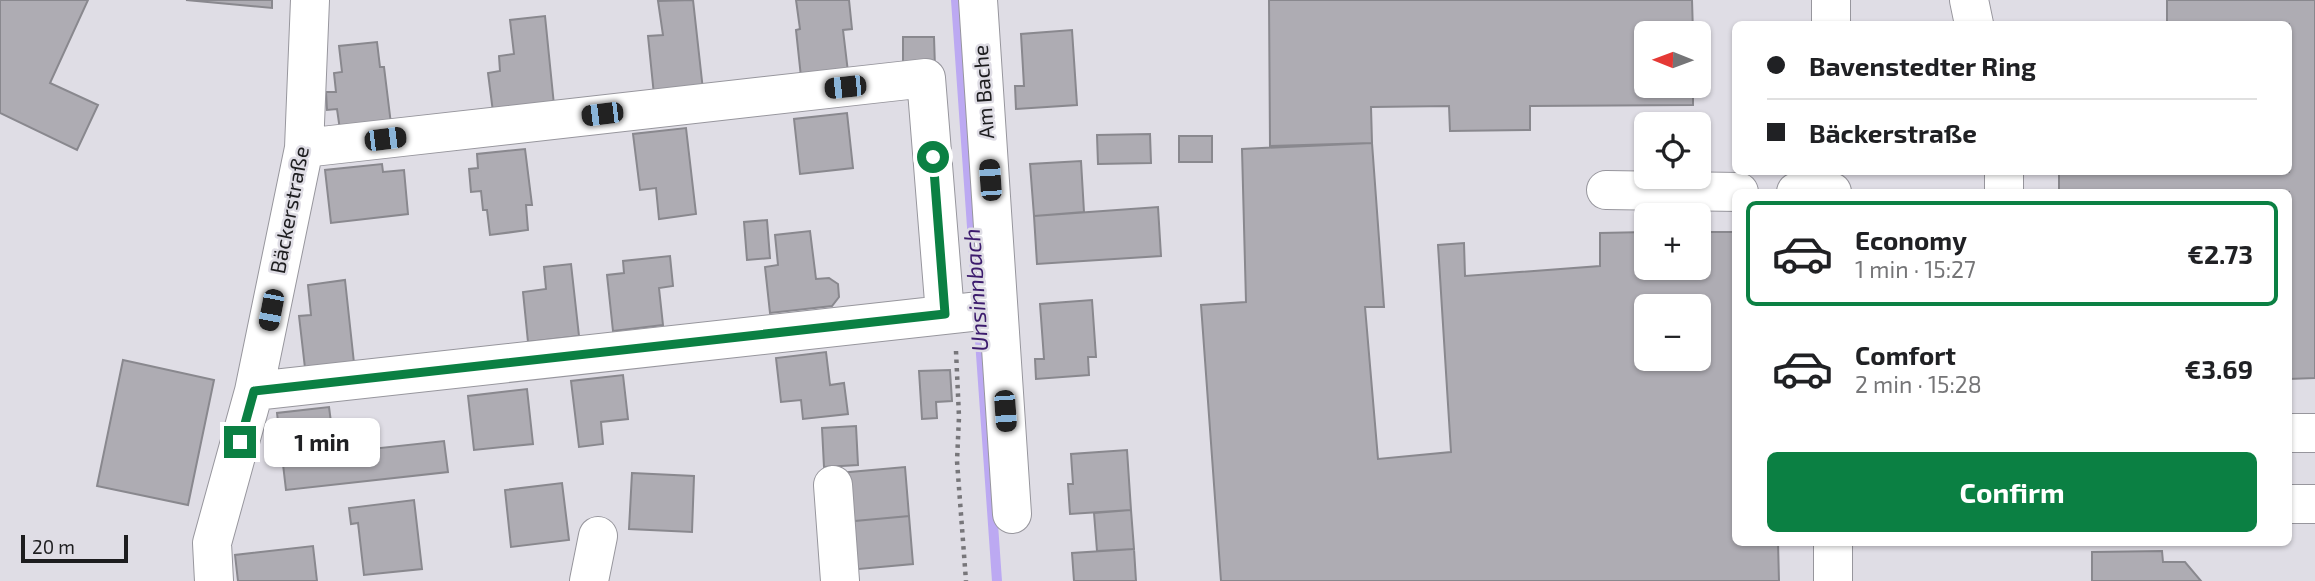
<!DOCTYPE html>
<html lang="en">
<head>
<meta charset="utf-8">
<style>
	:root { --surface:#fff; --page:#f2f2f2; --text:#202124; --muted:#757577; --line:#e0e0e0; --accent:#0b8043 }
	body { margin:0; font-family:"Exo 2",sans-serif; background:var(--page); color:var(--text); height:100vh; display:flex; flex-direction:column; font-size:26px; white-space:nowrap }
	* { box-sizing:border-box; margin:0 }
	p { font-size:23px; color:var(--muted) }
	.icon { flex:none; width:38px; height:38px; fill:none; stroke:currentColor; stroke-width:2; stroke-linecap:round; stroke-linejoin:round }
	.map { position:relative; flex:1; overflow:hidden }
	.panel { position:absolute; left:1732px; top:189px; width:560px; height:357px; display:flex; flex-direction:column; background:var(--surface); border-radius:10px; box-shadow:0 2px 5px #0004 }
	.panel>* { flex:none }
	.guide { position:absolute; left:1732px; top:21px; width:560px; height:154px; border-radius:10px; box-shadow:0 2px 5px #0004; display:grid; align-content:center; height:154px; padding:0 35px; background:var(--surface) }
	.needle { width:46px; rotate:271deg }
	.controls { position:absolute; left:1634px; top:21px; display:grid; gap:14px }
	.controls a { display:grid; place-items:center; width:77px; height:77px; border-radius:10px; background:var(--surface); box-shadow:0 2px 5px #0004; font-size:35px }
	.scale { position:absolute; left:21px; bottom:18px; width:107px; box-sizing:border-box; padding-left:7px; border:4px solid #1d1d1f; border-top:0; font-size:19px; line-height:24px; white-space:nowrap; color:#1d1d1f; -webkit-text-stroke:5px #dfdde5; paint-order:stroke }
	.end { position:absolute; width:32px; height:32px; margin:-16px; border:9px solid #0b8043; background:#fff; box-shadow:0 0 0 4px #fff }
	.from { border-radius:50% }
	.bubble { position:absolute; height:49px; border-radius:10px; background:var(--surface); box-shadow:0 2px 5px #0004; font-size:23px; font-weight:700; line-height:49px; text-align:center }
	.car { position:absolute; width:21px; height:42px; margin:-21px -10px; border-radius:9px; box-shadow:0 0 5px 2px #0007; background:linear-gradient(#222 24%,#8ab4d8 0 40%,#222 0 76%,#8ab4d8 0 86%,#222 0) }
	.guide b { display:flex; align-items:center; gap:24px; height:66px; font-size:26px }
	.guide b+b { border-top:2px solid var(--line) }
	.guide i { width:18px; height:18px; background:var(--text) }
	ul { padding:12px 0 0; list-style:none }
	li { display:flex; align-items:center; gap:21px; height:105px; margin:0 14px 10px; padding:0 21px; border:4px solid transparent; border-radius:10px }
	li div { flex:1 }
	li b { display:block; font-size:26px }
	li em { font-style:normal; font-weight:700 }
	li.active { border-color:var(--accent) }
	li>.icon { width:63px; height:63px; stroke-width:1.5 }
	.action { display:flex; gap:14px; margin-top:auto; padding:14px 35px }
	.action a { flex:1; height:80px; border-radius:10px; background:var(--accent); color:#fff; font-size:28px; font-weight:700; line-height:80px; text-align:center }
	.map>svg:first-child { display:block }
</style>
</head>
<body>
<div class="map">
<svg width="2315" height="581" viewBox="0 0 2315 581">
	<rect width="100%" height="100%" fill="#dfdde5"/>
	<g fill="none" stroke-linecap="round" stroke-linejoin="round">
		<path stroke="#bca9f2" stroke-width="10" d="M956,0L997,581"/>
	</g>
	<path fill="#aeacb3" stroke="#89888e" stroke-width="2" fill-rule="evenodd" d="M0,0H88L50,83L98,105L77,150L0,113Z
		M186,0H272V8Z
		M693,0L703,90L654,95L648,36L663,35L658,1Z
		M796,0H849L852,29L843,30L848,72L801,77L796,30L800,29Z
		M1269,0H1692L1693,33H1647V86H1693V105L1530,106V130L1450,131L1449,106L1371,107L1372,143L1270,146Z
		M2167,0H2315V378L2289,379V192H2059V172H2289V24H2167Z
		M545,16L554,105L493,112L488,73L500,71L499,56L514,54L510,20Z
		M1072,30L1077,105L1016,109L1015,86H1024L1021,34Z
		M903,37H934L935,68H903Z
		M377,42L380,67H384L391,124L340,130L337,109L327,110L326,92H336L334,73L342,72L339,46Z
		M847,113L853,168L800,174L794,119Z
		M686,128L696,214L659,219L656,188L640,190L633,134Z
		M1150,134L1151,163L1098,164L1097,135Z
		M1179,136H1212V162H1179Z
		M1372,143L1384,307H1365L1378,459L1451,452L1438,245L1464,243L1465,276L1600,266V233L1647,232V268H1699V232H1736V542H1778L1779,581H1221L1201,305L1246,302L1242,149ZM1647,306H1699V359H1647Z
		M525,149L532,205H526L528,230L490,235L487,210H483L481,191L471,192L469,169L478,168L477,154Z
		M1081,161L1084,212L1034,216L1030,164Z
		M382,164L383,172L404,170L408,214L331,223L325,170Z
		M1158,207L1161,256L1037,264L1034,216Z
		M767,220L770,258L747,260L744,222Z
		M810,231L816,279L829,278L838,284L839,297L832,306L770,313L765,267L778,265L775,235Z
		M670,256L673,286L659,288L663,325L613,331L607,275L624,273L623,261Z
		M571,264L579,336L528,342L523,292L546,289L544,267Z
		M345,280L354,363L305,368L299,316L311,315L308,285Z
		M1092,300L1096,357H1088L1089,375L1036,379L1035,359H1044L1040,304Z
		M826,352L830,385L844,383L848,414L803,419L801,400L781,402L776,358Z
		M123,360L214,380L188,505L97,486Z
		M950,370L952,401L936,402L937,418L922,419L919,371Z
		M623,375L628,419L601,422L603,444L579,447L571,381Z
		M527,389L533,444L474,450L468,396Z
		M329,407L335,453L444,441L448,472L286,490L277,413Z
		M856,426L858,465L824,467L822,428Z
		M1127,450L1131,510L1070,514L1068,484H1073L1071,454Z
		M905,467L909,516L844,522L839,473Z
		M632,473L694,476L692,532L629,529Z
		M562,483L569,540L511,547L505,490Z
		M414,500L422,569L364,575L358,523L351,524L349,508Z
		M1131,510L1134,549L1097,551L1094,513Z
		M909,516L913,564L848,570L844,522Z
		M313,546L317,581H238L235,555Z
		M1134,549L1136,581H1074L1072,553Z
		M2162,551L2163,562H2185L2201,581H2092V552Z"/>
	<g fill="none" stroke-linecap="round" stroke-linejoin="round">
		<defs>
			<path id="minor" d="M978,0L1012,514
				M1831,0V24
				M1969,0L1974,24
				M304,148L926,78L945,314
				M2004,172V192
				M1606,190L1739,192
				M1796,192H1832
				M254,391L998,309
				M2289,433H2315
				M833,485L840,581
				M2289,504H2315
				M1833,542V581
				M214,581L212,543L254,391L304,148L310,0
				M589,581L598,536"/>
		</defs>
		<use href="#minor" stroke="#97969d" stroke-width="40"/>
		<path stroke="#77767a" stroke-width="4.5" stroke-dasharray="3.5 5" stroke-linecap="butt" d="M956,351L959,417L957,461L966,581"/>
		<use href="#minor" stroke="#fff" stroke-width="38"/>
	</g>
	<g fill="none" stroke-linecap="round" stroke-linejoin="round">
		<path stroke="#0b8043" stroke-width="9" d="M240,442L254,391L945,314L933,157"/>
	</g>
	<g text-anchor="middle" stroke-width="5" stroke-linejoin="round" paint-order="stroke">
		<g font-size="21" fill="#1d1d1f" stroke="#dfdde5">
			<text transform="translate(984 92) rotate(-94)" y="7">Am Bache</text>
			<text transform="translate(290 210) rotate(-79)" y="7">Bäckerstraße</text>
		</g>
		<g font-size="23" font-style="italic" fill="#3c1b6d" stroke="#dfdde5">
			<text transform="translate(976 290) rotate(-94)" y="8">Unsinnbach</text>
		</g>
	</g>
</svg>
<div class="controls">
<a><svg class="needle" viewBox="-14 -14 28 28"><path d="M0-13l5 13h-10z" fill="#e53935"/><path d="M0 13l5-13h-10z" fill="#757577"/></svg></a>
<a><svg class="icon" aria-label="locate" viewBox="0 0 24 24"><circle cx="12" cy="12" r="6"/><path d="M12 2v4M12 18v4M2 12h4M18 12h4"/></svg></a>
<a>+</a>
<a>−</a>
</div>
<div class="scale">20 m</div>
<i class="end from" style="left:933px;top:157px"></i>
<i class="end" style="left:240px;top:442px"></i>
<div class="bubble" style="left:264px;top:418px;width:116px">1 min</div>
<i class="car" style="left:845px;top:87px;rotate:264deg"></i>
<i class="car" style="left:602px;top:114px;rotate:263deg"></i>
<i class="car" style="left:385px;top:139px;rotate:83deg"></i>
<i class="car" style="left:990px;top:180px;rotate:356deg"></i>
<i class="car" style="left:271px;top:310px;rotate:191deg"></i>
<i class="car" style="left:1005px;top:411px;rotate:176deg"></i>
<div class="guide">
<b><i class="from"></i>Bavenstedter Ring</b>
<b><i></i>Bäckerstraße</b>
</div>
<section class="panel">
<ul>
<li class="active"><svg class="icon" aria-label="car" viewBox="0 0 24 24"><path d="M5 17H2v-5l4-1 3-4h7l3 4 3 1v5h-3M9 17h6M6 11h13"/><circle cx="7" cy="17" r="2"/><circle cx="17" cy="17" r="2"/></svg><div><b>Economy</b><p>1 min · 15:27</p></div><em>€2.73</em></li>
<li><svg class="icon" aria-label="car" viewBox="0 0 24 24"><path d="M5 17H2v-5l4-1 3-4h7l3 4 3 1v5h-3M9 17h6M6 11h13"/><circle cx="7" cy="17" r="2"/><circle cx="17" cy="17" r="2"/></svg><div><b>Comfort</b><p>2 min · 15:28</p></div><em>€3.69</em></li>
</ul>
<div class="action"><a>Confirm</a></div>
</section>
</div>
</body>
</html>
